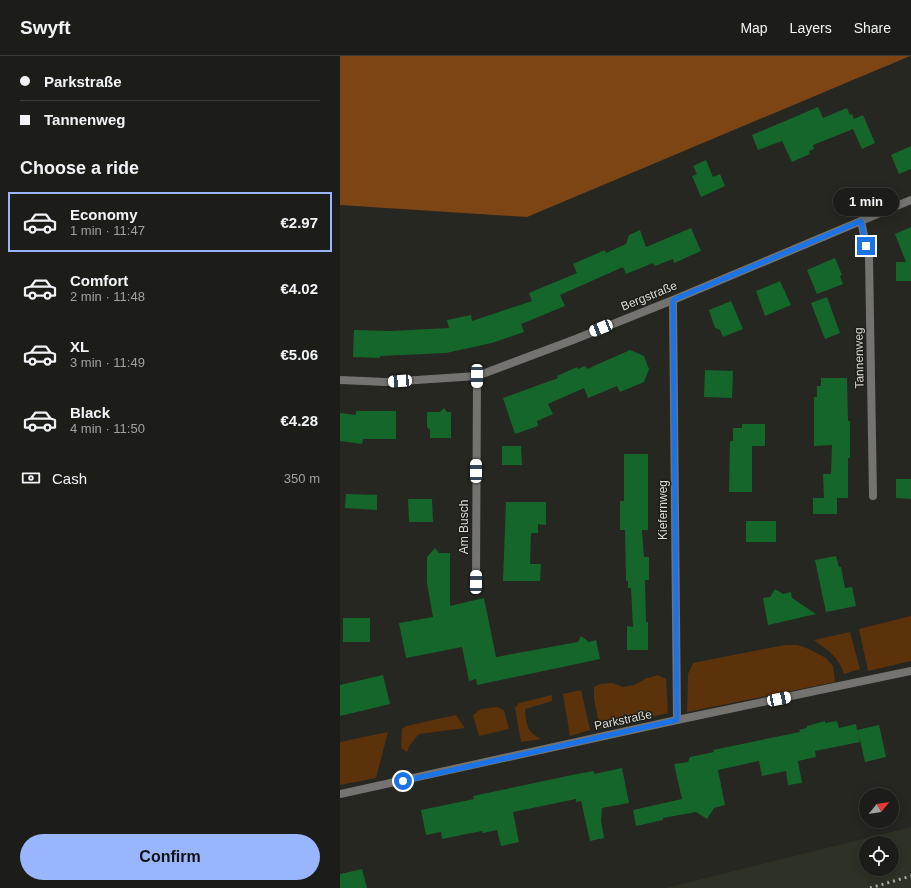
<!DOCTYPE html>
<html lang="en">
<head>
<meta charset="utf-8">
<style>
	:root { --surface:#1c1d19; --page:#252622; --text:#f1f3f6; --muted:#a0a2a2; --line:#3a3b38; --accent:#98b5fd }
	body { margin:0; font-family:Helvetica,sans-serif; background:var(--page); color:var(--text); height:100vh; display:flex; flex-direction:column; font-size:15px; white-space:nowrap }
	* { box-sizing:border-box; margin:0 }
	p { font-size:13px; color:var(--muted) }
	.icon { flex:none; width:22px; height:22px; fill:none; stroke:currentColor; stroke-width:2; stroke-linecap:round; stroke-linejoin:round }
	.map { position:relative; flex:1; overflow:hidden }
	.details { display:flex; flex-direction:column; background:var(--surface); width:340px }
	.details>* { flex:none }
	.hud { display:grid; align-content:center; height:88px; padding:0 20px; background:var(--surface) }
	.needle { width:26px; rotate:60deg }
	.buttons { position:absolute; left:519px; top:732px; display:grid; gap:8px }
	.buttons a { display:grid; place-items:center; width:40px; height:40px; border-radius:50%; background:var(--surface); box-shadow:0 2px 10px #0003,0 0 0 1px var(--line); font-size:20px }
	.end { position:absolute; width:18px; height:18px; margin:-9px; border:5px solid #1a73e8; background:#fff; box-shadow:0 0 0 2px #fff }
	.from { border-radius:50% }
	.bubble { position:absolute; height:28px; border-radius:14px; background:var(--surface); box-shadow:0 2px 10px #0003,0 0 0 1px var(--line); font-size:13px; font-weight:700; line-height:28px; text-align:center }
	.car { position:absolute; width:12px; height:24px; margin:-12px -6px; border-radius:5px; box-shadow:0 0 3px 1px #0007; background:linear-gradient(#fff 24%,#345 0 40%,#fff 0 76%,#345 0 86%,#fff 0) }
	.hud b { display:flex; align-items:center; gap:14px; height:38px; font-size:15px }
	.hud b+b { border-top:1px solid var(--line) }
	.hud i { width:10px; height:10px; background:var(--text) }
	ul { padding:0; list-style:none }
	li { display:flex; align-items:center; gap:12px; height:60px; margin:0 8px 6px; padding:0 12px; border:2px solid transparent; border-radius:0px }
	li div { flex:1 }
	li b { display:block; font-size:15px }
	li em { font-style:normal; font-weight:700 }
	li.on { border-color:var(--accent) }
	li>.icon { width:36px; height:36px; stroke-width:1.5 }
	h2 { padding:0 20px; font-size:18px; line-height:48px }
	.pay { display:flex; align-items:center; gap:10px; height:44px; padding:0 20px; font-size:15px }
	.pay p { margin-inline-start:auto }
	.cta { display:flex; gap:8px; margin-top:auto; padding:8px 20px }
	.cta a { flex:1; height:46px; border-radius:24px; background:var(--accent); color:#111; font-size:16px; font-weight:700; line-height:46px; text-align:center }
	header { display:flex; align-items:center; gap:24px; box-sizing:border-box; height:56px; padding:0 20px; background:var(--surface); border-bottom:1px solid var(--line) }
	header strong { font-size:19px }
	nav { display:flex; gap:22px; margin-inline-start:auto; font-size:14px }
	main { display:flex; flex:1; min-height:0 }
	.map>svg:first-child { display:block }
</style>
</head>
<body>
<header>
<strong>Swyft</strong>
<nav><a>Map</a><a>Layers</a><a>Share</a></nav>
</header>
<main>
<section class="details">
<div class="hud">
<b><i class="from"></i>Parkstraße</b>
<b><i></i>Tannenweg</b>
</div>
<h2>Choose a ride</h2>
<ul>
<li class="on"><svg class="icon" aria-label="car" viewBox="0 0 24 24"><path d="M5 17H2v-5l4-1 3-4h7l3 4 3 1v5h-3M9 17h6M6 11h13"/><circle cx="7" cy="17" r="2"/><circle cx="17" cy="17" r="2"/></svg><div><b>Economy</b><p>1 min · 11:47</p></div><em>€2.97</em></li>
<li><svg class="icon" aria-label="car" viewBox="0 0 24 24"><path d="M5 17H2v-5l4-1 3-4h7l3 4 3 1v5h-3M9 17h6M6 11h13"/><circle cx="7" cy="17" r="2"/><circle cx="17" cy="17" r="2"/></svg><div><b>Comfort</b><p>2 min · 11:48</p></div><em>€4.02</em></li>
<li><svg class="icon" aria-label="car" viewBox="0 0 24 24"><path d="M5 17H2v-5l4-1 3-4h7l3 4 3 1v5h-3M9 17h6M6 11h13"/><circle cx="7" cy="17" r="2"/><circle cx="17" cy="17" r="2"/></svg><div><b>XL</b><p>3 min · 11:49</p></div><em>€5.06</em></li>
<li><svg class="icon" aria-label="car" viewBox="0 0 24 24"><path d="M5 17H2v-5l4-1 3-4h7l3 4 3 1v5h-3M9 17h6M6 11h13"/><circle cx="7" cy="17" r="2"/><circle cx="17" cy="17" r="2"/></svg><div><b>Black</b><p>4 min · 11:50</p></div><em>€4.28</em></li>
</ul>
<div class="pay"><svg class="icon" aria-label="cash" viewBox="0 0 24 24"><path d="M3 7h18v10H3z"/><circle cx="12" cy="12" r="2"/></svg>Cash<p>350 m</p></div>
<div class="cta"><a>Confirm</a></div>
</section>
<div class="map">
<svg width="571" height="832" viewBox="0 0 571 832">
	<rect width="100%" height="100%" fill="#262721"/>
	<path fill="#2e3125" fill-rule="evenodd" d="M571,771V832H326ZM526,787H552V813H526Z"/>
	<path fill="#5c320a" d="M571,560V605L528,615L519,573Z
		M510,576L520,613L504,618C498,600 489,595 474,584Z
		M445,589H457L469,593L486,602L493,610L495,626L347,656L348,618L353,607Z
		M318,619L326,623L328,657L260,672L254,643V631L260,628L272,627L283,631L294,629L305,623Z
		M241,634L250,674L230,680L223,638Z
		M212,639V645L185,653C186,667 186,676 201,683L181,686L175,652L179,647Z
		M157,651L164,654L169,673L139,680L133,659L141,653Z
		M116,659L125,672L79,678L69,690L67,696L61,692L62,673L66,670Z
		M48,676L36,722L0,729V686Z"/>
	<path fill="#7c4513" d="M0,0H570L187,161L0,149Z"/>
	<path fill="#15662a" d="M478,51L483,62L507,52L510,59L512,58L514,63L523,59L535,87L522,93L513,73L473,89L474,93L469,95L470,98L452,106L442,85L418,94L412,79Z
		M571,90V113L559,118L551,99Z
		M366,104L373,121L380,118L385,130L361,141L352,120L357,118L353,110Z
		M571,171V225H556V206H566L555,178Z
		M351,172L361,195L334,207L333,203L315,210L313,207L286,218L283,211L220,239L225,250L181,268L184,276L152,287L106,297L40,300V302L13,301L14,274L51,275L109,272L107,264L131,259L132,265L192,245L189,237L237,217L233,208L265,194L266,197L286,188L289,179L300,174L306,191Z
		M495,202L502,219L500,220L503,228L477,238L467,214Z
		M440,225L451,249L425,260L416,235Z
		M487,241L500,277L485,283L471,247Z
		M391,245L403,273L383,281L380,274L375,272L369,254Z
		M290,294L304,300L309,313L304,326L280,336L277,330L248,342L244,332L208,348L213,358L197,365L198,370L175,378L163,342L218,322L217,320L237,311L238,313L245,310L247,313Z
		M365,314L393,315L392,342L364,341Z
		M481,322H507L508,365H510V402H508V442H497V458H473V442H484L483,418H491L492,389L474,390V341H477V330H481Z
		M104,352L107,356H111V382H90V374L87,371V356H100Z
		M16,355H56V383H23L22,388L0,385V357L16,359Z
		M402,368H425V390H412V436H389L390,385H393V372H402Z
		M162,390H181L182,409H162Z
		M284,398H308V474H302L304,501H309V524H305L306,566H308V594H287V570L293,571L291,532H288V525H286L285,474H280V445H284Z
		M556,423H571V443L556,442Z
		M6,438L37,439V454L5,452Z
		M68,443H92L93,466H69Z
		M166,446H206V469L198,468V477H191L190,508H201L200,525H163Z
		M406,465H436V486H406Z
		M95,492L99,497H110V550L144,542L156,601L238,586L241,580L249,586L256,584L260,603L137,629L136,623L129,625L122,591L66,602L59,567L93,561L87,527V501Z
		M496,500L499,511H501L505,532L512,531L516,550L486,556L475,504Z
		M435,533L443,538L451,536L452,542L476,558L428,569L423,542L430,541Z
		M3,562H30V586H3Z
		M43,619L50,648L0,660V629Z
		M485,665V667L497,665L499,672L516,668L517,674L539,669L546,701L525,706L518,675L520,686L475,695L476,701L458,705L462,727L448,729L446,715L422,720L419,705L378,714L385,749L374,752L367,763L356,756L323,762V764L296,770L293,754L342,743L334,708L348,706L350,701L374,696L373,694L460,676L459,674L467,672V670Z
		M282,712L289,747L262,752L261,765L264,782L250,785L241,745L236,746V743L173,756L179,786L161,790L157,774L143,777L142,775L102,783L101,776L86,779L81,754L134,743L133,740L237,718L254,715V718Z
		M22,813L27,832H0V818Z"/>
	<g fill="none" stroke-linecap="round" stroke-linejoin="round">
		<path stroke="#757370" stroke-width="8" d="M521,165L529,202L533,440
			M333,244L337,664
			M0,324L46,326L137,320L233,284L333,244L571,144
			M136,526L137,320
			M0,738L337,664L571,615"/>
		<path stroke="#acada8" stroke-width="3" stroke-dasharray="2 4" stroke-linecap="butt" d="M530,832L571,820"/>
	</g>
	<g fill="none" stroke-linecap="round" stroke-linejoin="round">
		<path stroke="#1a73e8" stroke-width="5" d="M63,725L337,664L333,244L521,165L526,190"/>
	</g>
	<g text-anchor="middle" stroke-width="3" stroke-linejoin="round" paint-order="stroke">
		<g font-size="12" fill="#dbdcd8" stroke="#1d1e18">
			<text transform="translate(309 240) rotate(-22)" y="4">Bergstraße</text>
			<text transform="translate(519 302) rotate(-91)" y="4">Tannenweg</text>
			<text transform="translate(323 454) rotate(-90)" y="4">Kiefernweg</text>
			<text transform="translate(124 471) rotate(-90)" y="4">Am Busch</text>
			<text transform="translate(283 664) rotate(-12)" y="4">Parkstraße</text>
		</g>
	</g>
</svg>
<div class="buttons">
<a><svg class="needle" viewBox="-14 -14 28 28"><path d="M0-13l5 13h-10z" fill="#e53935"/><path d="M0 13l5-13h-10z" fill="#a0a2a2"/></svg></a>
<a><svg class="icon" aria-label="locate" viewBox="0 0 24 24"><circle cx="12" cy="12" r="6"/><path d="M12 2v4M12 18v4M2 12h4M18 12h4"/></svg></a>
</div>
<i class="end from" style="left:63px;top:725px"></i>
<i class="end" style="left:526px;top:190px"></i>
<div class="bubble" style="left:493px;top:132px;width:66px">1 min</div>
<i class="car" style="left:261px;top:272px;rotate:248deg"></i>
<i class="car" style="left:137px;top:320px;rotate:180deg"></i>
<i class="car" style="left:60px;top:325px;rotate:266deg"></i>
<i class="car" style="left:136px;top:415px;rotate:0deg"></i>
<i class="car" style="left:136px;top:526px;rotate:1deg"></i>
<i class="car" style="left:439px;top:643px;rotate:78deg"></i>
</div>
</main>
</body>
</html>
